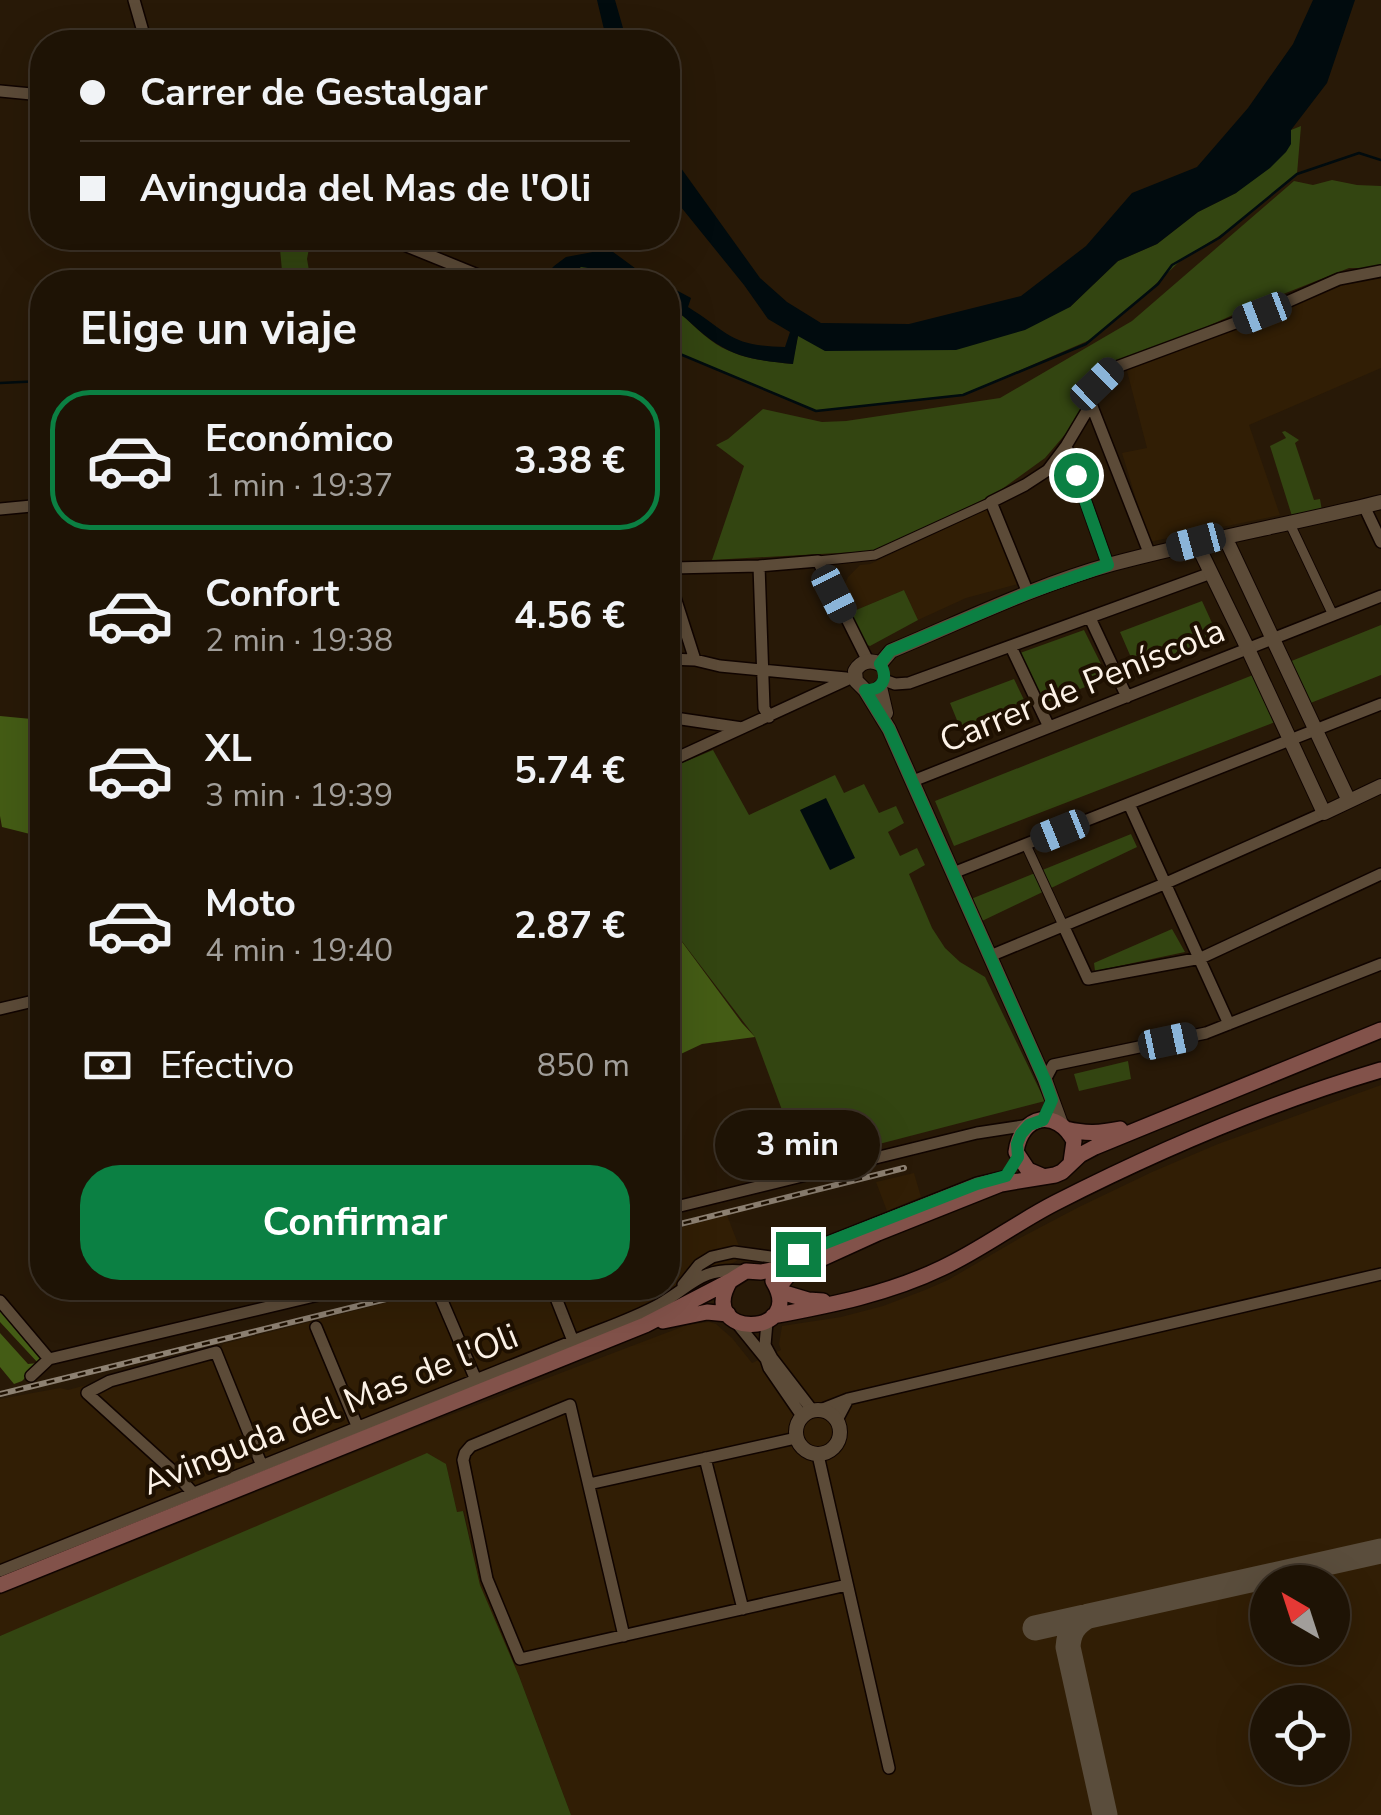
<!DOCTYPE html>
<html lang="es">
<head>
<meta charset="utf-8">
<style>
	:root { --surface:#1e1305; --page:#261c0f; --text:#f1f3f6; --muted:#a19e9a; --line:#3c3227; --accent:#0b8043 }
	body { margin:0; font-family:"Nunito Sans",sans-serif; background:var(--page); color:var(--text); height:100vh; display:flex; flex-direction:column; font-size:38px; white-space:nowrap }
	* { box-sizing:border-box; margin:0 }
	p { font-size:32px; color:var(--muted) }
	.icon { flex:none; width:55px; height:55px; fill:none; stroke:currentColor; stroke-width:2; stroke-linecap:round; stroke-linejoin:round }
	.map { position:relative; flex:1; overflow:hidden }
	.panel { position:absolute; left:30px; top:270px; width:650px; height:1030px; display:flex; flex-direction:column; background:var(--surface); border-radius:40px; box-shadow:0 10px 40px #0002,0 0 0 2px var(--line) }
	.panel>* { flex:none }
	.banner { position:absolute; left:30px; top:30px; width:650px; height:220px; border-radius:40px; box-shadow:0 10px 40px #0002,0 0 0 2px var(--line); display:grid; align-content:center; height:220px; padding:0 50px; background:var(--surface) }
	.needle { width:65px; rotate:321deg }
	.controls { position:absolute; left:1250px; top:1565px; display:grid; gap:20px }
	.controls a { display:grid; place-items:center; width:100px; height:100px; border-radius:50%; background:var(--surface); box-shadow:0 10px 40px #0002,0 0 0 2px var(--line); font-size:50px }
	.end { position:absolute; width:45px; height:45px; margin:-22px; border:12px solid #0b8043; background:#fff; box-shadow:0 0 0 5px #fff }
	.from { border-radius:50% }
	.bubble { position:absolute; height:70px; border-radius:35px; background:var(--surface); box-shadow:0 10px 40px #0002,0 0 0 2px var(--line); font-size:32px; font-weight:700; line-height:70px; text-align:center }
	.car { position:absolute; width:30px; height:60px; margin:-30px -15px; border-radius:12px; box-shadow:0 0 8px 2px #0007; background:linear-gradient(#222 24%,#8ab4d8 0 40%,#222 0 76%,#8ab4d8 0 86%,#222 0) }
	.banner b { display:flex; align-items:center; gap:35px; height:95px; font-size:38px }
	.banner b+b { border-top:2px solid var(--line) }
	.banner i { width:25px; height:25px; background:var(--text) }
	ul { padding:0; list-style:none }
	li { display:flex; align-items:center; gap:30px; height:140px; margin:0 20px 15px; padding:0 30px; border:5px solid transparent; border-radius:40px }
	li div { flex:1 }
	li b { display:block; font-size:38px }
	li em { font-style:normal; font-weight:700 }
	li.selected { border-color:var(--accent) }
	li>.icon { width:90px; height:90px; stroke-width:1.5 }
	h2 { padding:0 50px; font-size:45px; line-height:120px }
	.pay { display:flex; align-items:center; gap:25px; height:110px; padding:0 50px; font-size:38px }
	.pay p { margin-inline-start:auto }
	.button { display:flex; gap:20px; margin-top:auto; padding:20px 50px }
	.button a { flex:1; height:115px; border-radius:40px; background:var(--accent); color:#fff; font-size:40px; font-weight:700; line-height:115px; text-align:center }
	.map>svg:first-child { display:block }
</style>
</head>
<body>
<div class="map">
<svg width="1381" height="1815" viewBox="0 0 1381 1815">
	<rect width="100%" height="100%" fill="#281907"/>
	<path fill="#311e05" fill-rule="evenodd" d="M1381,275V368L1249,425L1280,515L1149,542L1122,453L1147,448L1126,367L1343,281Z
		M988,509L1018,584L966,598L918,620L904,590L849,613L840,594L848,577L860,565L870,564Z
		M1381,1085V1815H571L519,1676L480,1585L464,1511L457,1512L446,1464L0,1636V1595L416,1428L687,1325L709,1322L716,1324L732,1338L752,1363L781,1350L779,1344L782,1326L841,1317L883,1306L925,1290L948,1280L1020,1238L1079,1207L1152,1172L1218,1144ZM1268,1582H1332V1648H1268ZM1268,1702H1332V1768H1268Z
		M914,1173L921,1197L887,1211L876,1182Z
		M727,1215L743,1257L651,1311L217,1482L0,1577V1399L60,1388L68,1390L221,1348L223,1344L444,1288H668V1231Z"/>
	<path fill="#334511" d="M1301,126L1297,174L1232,228L1181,260L1141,298L1092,339L963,395L816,411L668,349V305C685,315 699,333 716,344C740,359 765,361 792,364L798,336L1070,307L1118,261L1157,244L1198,212L1236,193L1291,130Z
		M1332,180L1357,185L1381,186V268H1349L1253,306L1114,368L1091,404L1045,458L995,494L874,551L712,560L744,466L716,445L728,439L763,409L822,422L846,421L1000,398L1132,321L1294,181L1313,185Z
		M279,238H311L307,259L311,282H283Z
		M581,266L602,270L627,282H563Z
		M1285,431L1299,440L1295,443L1314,500L1320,499L1322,511L1292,516L1270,446L1286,438L1282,432Z
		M904,590L918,620L870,646L862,643L849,613Z
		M1202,601L1218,636L1136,669L1120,632Z
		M1381,625V675L1308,704L1289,662Z
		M1084,630L1108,678L1042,704L1020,653Z
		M1253,675L1275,722L954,846L935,801Z
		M1014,679L1026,704L961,730L950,703Z
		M713,750L749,815L835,775L844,793L864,784L879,813L896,806L904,823L888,832L900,856L917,848L925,865L909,874L932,928L945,948L960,962L985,977L1045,1101L802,1164L755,1037L668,923V769Z
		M1131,834L1137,847L982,921L971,899Z
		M1172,929L1185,952L1095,971L1094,963Z
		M1128,1061L1131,1079L1079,1091L1074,1074Z
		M427,1453L446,1464L457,1512L463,1511L480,1585L519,1676L571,1815H0V1636Z"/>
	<path fill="#445c15" d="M0,716L42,720V837L2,827L0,816Z
		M668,923L742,1023L755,1037L702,1044L668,1060Z
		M0,1308L43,1360L22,1381L14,1384L0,1367V1333L28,1364L38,1363L0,1322Z"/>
	<path fill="#010b0e" d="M597,0H615L627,42H607Z
		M1313,0H1355L1327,83L1291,130V144L1286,152L1270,168L1236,193L1198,212L1157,244L1118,261L1070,307L1025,330L956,350L825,351L798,336L793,364C765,361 740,359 717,344C700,334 685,315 668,305V289L678,291L691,298L688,307C731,334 730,346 785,347L790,332L768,319L744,285L668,191V150L760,278L787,302L821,323L909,324L1021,296L1086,246L1132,193L1197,167L1248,108L1293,44Z
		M609,249L654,282H627L602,270L581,267L563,282H539L554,266L566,257Z
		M826,798L855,858L830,870L800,810Z"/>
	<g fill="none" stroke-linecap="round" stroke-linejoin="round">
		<path stroke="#010b0e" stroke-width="2.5" d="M668,349L816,411L963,395L1086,344L1158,284L1172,265L1219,238L1297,174L1359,153L1381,160
			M0,383L42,381"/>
		<path stroke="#5a4d3c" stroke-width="25" d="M1088,1616C1074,1624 1069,1632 1068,1647L1105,1815
			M1035,1628L1381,1551"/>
		<defs>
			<path id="pedestrian" d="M1290,524L1333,615
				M818,561L875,555L991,502
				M1026,845L1063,925"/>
			<path id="minor" d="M134,0L146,42
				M0,91L42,95
				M387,238L483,277L484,282
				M1091,404L1150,555
				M1066,446L1108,565
				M1364,506L1381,542
				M0,509L42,505
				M669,564L672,568L670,582L695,660
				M759,566L764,708L769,717
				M672,568L759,566L818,561L868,661
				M1028,593L991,502L1025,485L1048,470L1066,446L1091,404L1097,384L1114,368L1262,313L1339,279L1381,271
				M1090,618L1127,697
				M1011,647L1049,727
				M668,659L695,660L720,666L846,678
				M884,680L895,684L909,683L1211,573
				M668,717L742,728
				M668,762L855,676
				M913,781L1381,596
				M1129,804L1229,1024
				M953,873L1381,704
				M1063,925L1088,979L1201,958L1381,874
				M990,956L1164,884L1324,813
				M0,1009L42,999
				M1045,1080L1053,1065L1206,1033L1381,964
				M668,1209L977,1133L1029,1125
				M683,1285L699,1265L712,1257L734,1252L778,1258L798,1254L977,1183L1007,1176
				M552,1288L573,1341
				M440,1296L476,1380
				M0,1301L49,1359
				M736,1322L766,1359L769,1368L802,1416
				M767,1322L765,1345L772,1358L812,1410
				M316,1327L358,1428
				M31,1376L49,1359L348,1288
				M820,1410L848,1399L1381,1274
				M837,1420L848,1399
				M818,1455L889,1768
				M705,1458L743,1609
				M589,1484L796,1438
				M193,1493L175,1473L87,1393L110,1381L216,1352L262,1466
				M0,1571L573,1341C602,1329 633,1319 660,1304C694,1284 701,1267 744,1271
				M624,1636L570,1405L471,1446L465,1453L463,1460L487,1579L520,1659L847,1585"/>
			<path id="tertiary" d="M1225,537L1349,801
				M1196,542L1248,649L1324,813L1381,786
				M880,664L891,651C963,621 1036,585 1112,564C1201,540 1292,524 1381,502
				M880,664C870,659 861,661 855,671L856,681L865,690L889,729L1045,1080L1061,1124
				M880,687L886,713
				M796 1432a22 22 0 1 1 44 0a22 22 0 1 1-44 0Z"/>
			<path id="secondary" d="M1066,1129C1086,1134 1100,1133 1120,1129
				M1042,1176L1028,1170L1016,1152C1021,1114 1057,1108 1074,1141L1071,1162
				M730,1281C695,1340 808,1338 773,1281
				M778,1288L790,1273L878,1233L1001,1184L1055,1175L1062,1172L1080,1155L1095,1147L1381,1030
				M778,1291L808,1300L823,1301
				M773,1316C831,1305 888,1294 942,1268C981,1250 1016,1223 1055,1203C1159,1150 1269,1103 1381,1070
				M663,1321L707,1312L728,1314
				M0,1585L645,1325L730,1281L746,1271L761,1272L811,1262"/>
		</defs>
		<use href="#pedestrian" stroke="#100400" stroke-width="11"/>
		<use href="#minor" stroke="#100400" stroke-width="14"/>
		<use href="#tertiary" stroke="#100400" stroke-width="16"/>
		<use href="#secondary" stroke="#100400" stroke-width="18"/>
		<use href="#pedestrian" stroke="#5c4b38" stroke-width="9"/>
		<use href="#minor" stroke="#5c4b38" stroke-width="11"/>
		<use href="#tertiary" stroke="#5c4b38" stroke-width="14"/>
		<use href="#secondary" stroke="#82524a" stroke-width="15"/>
		<defs>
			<path id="rail" d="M668,1227L904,1168
				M0,1394L431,1288"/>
		</defs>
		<use href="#rail" stroke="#8d8172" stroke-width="6"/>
		<use href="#rail" stroke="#1e1001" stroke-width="2.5" stroke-dasharray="8" stroke-linecap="butt"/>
	</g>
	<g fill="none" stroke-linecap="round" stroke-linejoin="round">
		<path stroke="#0b8043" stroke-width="12" d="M798,1254L977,1184L1006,1176L1018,1157L1017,1144L1021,1134L1029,1125L1043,1120L1052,1100L1045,1080L889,729L865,690C882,691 889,678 880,664L890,651L1028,593L1108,565L1076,475"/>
	</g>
	<g text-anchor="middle" stroke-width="8" stroke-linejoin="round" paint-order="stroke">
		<g font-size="35" fill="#fcf2e7" stroke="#1e1001">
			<text transform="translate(1082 685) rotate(-22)" y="12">Carrer de Peníscola</text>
			<text transform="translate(330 1409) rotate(-22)" y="12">Avinguda del Mas de l'Oli</text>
		</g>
	</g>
</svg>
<div class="controls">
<a><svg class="needle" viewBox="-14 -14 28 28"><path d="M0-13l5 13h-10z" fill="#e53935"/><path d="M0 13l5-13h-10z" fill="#a19e9a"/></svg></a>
<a><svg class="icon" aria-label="locate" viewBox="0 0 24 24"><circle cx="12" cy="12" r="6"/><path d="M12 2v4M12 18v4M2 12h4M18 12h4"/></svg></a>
</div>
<i class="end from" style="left:1076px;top:475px"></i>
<i class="end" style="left:798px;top:1254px"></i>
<div class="bubble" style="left:715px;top:1110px;width:165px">3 min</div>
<i class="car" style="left:1262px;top:313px;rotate:249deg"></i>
<i class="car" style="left:1097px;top:384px;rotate:46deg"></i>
<i class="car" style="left:1196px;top:542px;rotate:255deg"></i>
<i class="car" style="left:834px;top:594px;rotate:153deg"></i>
<i class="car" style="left:1060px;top:831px;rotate:248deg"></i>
<i class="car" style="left:1168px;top:1041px;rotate:78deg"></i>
<div class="banner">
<b><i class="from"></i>Carrer de Gestalgar</b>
<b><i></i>Avinguda del Mas de l'Oli</b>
</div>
<section class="panel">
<h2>Elige un viaje</h2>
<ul>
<li class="selected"><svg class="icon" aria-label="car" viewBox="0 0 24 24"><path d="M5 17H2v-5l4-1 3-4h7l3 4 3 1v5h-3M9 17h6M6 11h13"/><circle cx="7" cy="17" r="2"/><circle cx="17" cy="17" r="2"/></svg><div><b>Económico</b><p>1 min · 19:37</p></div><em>3.38 €</em></li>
<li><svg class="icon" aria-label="car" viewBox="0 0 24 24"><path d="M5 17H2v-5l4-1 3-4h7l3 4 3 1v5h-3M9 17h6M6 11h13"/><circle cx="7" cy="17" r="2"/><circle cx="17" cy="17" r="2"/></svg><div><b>Confort</b><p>2 min · 19:38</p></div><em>4.56 €</em></li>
<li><svg class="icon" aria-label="car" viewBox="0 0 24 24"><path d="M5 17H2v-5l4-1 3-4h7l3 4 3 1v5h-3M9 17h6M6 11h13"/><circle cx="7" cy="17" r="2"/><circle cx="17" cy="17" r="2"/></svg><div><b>XL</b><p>3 min · 19:39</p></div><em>5.74 €</em></li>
<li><svg class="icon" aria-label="car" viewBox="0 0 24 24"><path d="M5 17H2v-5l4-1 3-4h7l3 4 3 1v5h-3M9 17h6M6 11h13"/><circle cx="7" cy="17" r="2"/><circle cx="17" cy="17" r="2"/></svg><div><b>Moto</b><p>4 min · 19:40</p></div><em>2.87 €</em></li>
</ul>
<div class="pay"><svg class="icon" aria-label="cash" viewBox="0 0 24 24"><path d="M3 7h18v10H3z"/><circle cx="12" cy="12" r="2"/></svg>Efectivo<p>850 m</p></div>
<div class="button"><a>Confirmar</a></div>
</section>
</div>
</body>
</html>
